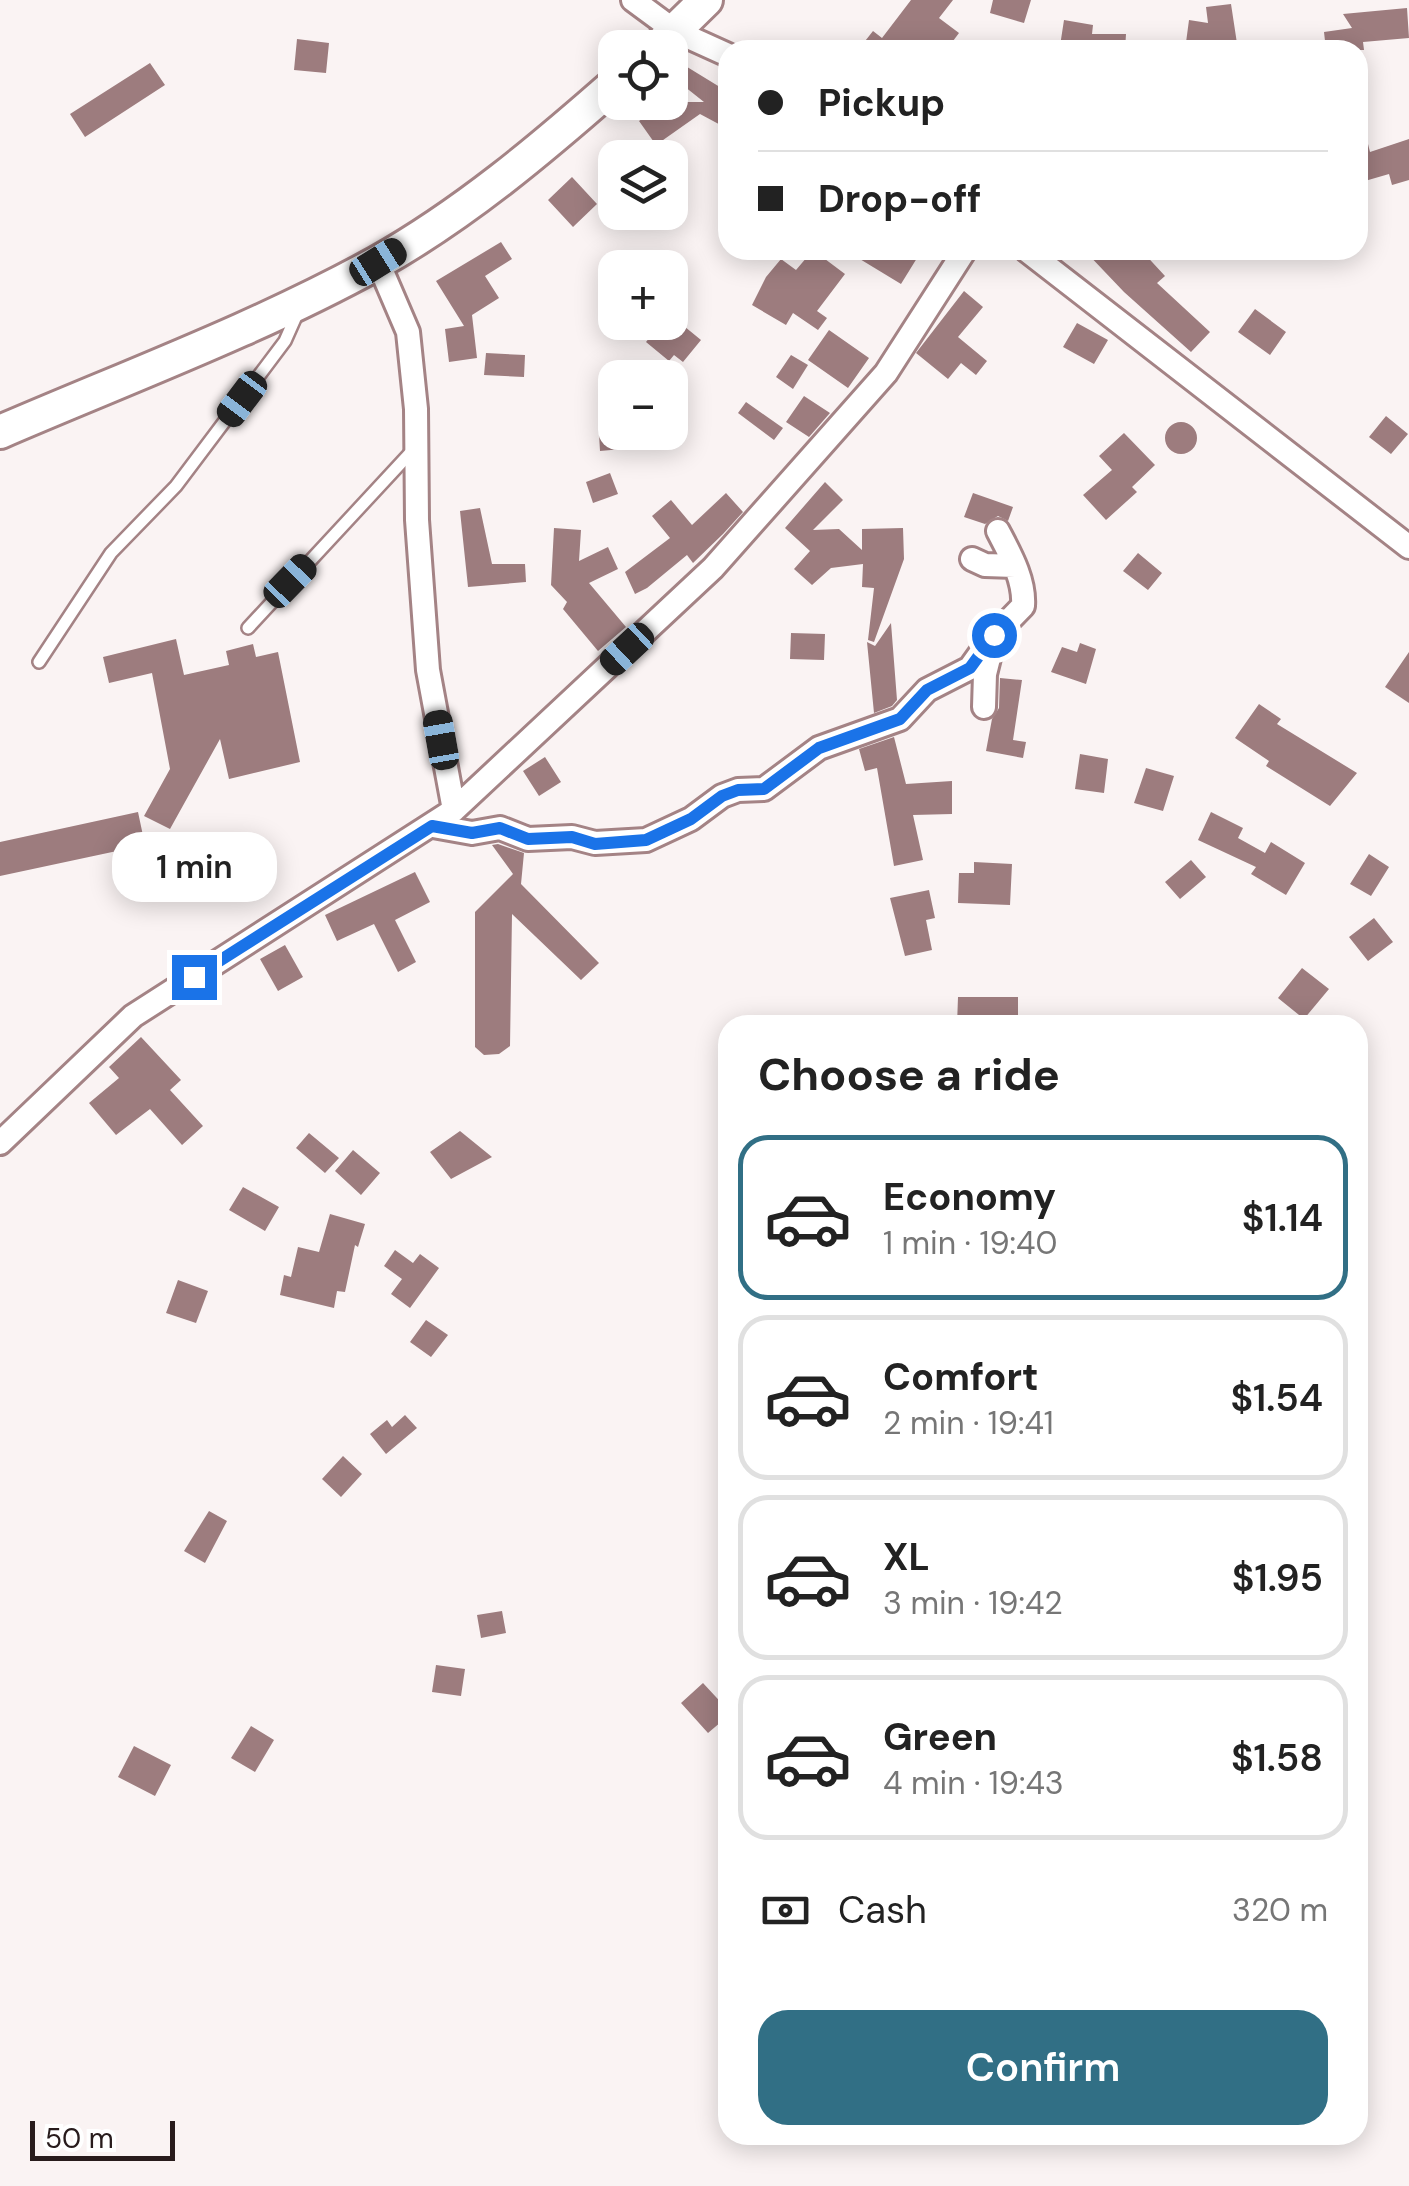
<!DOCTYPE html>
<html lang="en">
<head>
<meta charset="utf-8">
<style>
	:root { --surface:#fff; --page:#f2f2f2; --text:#222; --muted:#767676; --line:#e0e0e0; --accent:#316f85 }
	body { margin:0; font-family:"DM Sans",sans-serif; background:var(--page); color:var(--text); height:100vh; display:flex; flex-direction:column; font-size:38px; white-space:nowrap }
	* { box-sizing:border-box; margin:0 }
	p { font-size:32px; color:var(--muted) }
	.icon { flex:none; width:55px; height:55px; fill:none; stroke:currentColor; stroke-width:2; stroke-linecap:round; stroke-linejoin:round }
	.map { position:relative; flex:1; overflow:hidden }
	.side { position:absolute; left:718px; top:1015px; width:650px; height:1130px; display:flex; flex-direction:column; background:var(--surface); border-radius:30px; box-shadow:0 5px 25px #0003 }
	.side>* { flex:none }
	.guide { position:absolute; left:718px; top:40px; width:650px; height:220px; border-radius:30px; box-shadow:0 5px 25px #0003; display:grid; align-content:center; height:220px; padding:0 40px; background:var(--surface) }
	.fabs { position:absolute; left:598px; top:30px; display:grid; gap:20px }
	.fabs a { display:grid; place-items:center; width:90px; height:90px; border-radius:20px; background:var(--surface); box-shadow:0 5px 25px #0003; font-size:50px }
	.scale { position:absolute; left:30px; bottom:25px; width:145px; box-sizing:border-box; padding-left:10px; border:5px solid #281b1c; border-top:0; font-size:28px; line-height:35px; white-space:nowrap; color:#281b1c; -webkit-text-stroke:8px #fff; paint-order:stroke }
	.end { position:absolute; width:45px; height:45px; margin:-22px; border:12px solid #1a73e8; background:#fff; box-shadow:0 0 0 5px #fff }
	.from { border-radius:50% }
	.bubble { position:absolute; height:70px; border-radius:30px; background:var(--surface); box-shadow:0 5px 25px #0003; font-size:32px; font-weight:600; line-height:70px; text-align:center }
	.car { position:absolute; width:30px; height:60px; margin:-30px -15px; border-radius:12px; box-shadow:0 0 8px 2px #0007; background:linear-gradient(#222 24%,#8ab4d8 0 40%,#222 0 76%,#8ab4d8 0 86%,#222 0) }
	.guide b { display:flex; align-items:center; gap:35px; height:95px; font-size:38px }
	.guide b+b { border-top:2px solid var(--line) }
	.guide i { width:25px; height:25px; background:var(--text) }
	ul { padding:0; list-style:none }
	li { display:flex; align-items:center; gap:30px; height:165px; margin:0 20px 15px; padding:0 20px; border:5px solid var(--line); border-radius:30px }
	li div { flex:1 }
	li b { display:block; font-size:38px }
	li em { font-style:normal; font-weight:600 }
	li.active { border-color:var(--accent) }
	li>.icon { width:90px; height:90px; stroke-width:1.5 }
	h2 { padding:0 40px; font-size:45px; line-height:120px }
	.pay { display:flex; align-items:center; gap:25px; height:110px; padding:0 40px; font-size:38px }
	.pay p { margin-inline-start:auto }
	.cta { display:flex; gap:20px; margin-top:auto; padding:20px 40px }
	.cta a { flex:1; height:115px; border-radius:30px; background:var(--accent); color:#fff; font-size:40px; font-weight:600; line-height:115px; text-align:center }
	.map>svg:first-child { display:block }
</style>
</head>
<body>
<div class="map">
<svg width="1409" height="2186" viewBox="0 0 1409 2186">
	<rect width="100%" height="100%" fill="#faf3f3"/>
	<path fill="#9d7c7e" d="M911,0H953L939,18L959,33L947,49L937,41L931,50H858L873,31L882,38Z
		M993,0H1031L1024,23L990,13Z
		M1231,4L1238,50H1185L1189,20L1208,23L1206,7Z
		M1407,8L1409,38L1363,42L1364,50H1326L1324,32L1352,28L1343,14Z
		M1064,20L1093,25L1092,34H1126L1125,50L1060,46Z
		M297,39L329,43L326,73L294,70Z
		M679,62L728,92V129L700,114L656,145L639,121L666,102H704L670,75Z
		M150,63L165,85L85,137L70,114Z
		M1358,124H1363L1370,152L1409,139V180L1392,185L1389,174L1358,183Z
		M572,177L597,204L573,227L548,200Z
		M501,242L512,259L485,276L499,298L472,315L477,358L449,362L445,329L464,326L436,281Z
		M813,250L845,274L817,311L827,318L818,330L793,313L786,325L752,305L766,277L781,259L796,270Z
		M845,250H922L901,284Z
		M1084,250H1141L1165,276L1157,283L1210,332L1191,352L1124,292Z
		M964,291L983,307L958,337L987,361L976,375L961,363L948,379L916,353Z
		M1255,309L1286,332L1270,355L1238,332Z
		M662,322H679L701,340L683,362L674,355L669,361L646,342Z
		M1077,323L1108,340L1094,364L1063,347Z
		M829,330L869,358L848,388L808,360Z
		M486,353L525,355L524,377L484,375Z
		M791,355L808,365L793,389L776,377Z
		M804,396L830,413L809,437L786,422Z
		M746,402L783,428L774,440L738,413Z
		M615,416V432H621L622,449L600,451L598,418Z
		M1386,416L1408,434L1391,454L1369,437Z
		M1165 438a16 16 0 1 1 32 0a16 16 0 1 1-32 0Z
		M1124,433L1155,465L1132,487L1137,492L1106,520L1083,495L1112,470L1099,456Z
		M610,473L618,494L593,503L586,482Z
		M825,482L843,500L813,530L839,529L862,550V529L903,528L904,559L874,642L868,640L874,588L862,587L863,564L831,568L812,585L794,569L810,551L785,528Z
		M726,493L743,512L723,534L693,563L687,555L647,588L635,594L625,572L670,538L652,516L671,500L692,525Z
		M973,493L1013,507L1008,521L998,516L985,524L964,517Z
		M480,508L492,564H525L526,582L468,587L460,511Z
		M554,528L581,530L579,561L608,547L618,569L589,583L626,627L598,651L563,609L567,602L551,585Z
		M1138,553L1162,573L1148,590L1123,571Z
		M891,623L897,700L892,706L874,713L867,642L875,646Z
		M791,633L825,634L824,660L790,659Z
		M176,639L184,675L229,665L226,651L253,644L256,657L278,652L300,762L229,779L220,739L170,829L144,816L170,769L152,673L109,683L103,657Z
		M1080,643L1096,649L1086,684L1051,672L1062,647L1077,652Z
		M1409,652V703L1385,687Z
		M1000,678L1022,680L1013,740L1026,742L1023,758L986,751L992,719L999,708Z
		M1259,704L1281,719L1277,724L1357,773L1330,806L1266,766L1269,761L1235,738Z
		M894,737L906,784L952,781V814L913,815L923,860L894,866L877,768L865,771L859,749Z
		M1080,754L1108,759L1104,793L1075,789Z
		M545,757L561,782L539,796L523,771Z
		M1146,768L1174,776L1163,811L1134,803Z
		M138,812L145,845L0,876V842Z
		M1211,812L1243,828L1238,838L1265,853L1271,842L1305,863L1286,895L1251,874L1256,867L1198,840Z
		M498,844L524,853L521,884L599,963L581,980L512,914L510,1046L499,1054L484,1055L475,1047V912L513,874L492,845Z
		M1369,854L1389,867L1371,896L1350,884Z
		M1191,860L1206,877L1180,899L1165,882Z
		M974,862L1012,864L1010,905L958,903L959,873H974Z
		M415,872L430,902L395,920L416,962L398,972L374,924L337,941L325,915Z
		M929,890L935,918L926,920L932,950L905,956L890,898Z
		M1374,918L1393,942L1368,961L1349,937Z
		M285,945L303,977L278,991L260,959Z
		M1302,968L1329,989L1304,1019L1278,998Z
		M958,997H1018V1025H957Z
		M141,1037L181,1080L170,1090L203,1126L182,1145L150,1109L116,1135L89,1103L119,1078L109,1067Z
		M460,1131L492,1157L451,1179L430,1152Z
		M309,1133L339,1158L325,1173L296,1148Z
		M353,1150L380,1173L361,1195L335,1171Z
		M243,1187L279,1207L265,1231L229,1210Z
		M330,1214L365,1224L358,1247L355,1245L345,1292L337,1291L334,1308L280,1295L284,1275L291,1277L298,1247L319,1252Z
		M395,1250L413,1263L420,1254L439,1268L410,1308L391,1294L402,1279L384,1266Z
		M178,1280L208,1291L196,1323L166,1313Z
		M426,1320L448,1335L431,1357L410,1342Z
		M405,1415L417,1428L386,1454L370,1434L387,1420L392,1427Z
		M343,1456L362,1474L341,1497L322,1479Z
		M209,1511L227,1521L205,1563L184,1551Z
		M502,1611L506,1633L481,1638L477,1615Z
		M436,1665L465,1669L461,1696L432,1692Z
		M703,1683L728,1710V1716L708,1733L681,1703Z
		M251,1726L274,1740L255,1772L231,1758Z
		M134,1746L171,1765L155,1796L118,1777Z"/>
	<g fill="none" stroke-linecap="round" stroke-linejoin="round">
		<defs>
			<path id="service" d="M248,628L413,450
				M39,662L111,553L176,486L285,341L297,314"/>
			<path id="minor" d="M633,0L675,31L728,55
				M1026,250L1409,547
				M378,262L408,332L416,409L417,520L428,670L454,810
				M972,559L985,565L1015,566
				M984,707L985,674L992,646
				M433,826L472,833L500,828L528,839L572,837L595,843L646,840L691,819L722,796L738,790L764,789L819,748L900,719L927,690L970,668L990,640L1023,606C1025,580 1010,554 998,531
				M0,1143L133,1016L454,810L713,568L886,373L965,250"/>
			<path id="secondary" d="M657,48L706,0
				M0,432C125,378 257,329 377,263C464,214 540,150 615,84"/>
		</defs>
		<use href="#service" stroke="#a48385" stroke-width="16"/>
		<use href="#minor" stroke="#a48385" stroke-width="28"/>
		<use href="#secondary" stroke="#a48385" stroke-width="38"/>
		<use href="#service" stroke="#fff" stroke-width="11"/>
		<use href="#minor" stroke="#fff" stroke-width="22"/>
		<use href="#secondary" stroke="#fff" stroke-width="32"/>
	</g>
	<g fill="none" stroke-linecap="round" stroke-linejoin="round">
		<path stroke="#1a73e8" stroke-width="12" d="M194,977L432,826L472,833L500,828L528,839L572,837L595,844L646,840L691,819L722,796L738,790L764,789L819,748L900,719L927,690L970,668L994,635"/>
	</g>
</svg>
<div class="fabs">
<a><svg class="icon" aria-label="locate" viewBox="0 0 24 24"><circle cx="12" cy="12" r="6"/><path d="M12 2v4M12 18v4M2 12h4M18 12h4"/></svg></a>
<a><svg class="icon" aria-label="layers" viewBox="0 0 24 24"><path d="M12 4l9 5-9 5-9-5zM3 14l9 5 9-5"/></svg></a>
<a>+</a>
<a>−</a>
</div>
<div class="scale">50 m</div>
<i class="end from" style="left:994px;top:635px"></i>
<i class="end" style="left:194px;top:977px"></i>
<div class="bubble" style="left:112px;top:832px;width:165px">1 min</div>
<i class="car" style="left:378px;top:262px;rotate:58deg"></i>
<i class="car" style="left:242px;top:399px;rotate:217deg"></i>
<i class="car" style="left:290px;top:581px;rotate:44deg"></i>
<i class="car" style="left:627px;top:649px;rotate:227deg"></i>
<i class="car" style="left:441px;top:740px;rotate:350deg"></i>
<div class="guide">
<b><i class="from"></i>Pickup</b>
<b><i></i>Drop-off</b>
</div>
<section class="side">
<h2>Choose a ride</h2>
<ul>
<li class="active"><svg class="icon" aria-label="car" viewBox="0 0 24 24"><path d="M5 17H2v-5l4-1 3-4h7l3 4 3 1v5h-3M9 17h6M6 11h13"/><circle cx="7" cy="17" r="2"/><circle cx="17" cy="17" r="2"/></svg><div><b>Economy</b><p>1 min · 19:40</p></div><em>$1.14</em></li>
<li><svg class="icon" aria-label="car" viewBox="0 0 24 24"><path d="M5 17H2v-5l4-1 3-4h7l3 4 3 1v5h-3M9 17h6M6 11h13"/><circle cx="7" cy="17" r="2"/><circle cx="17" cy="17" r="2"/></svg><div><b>Comfort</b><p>2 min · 19:41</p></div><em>$1.54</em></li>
<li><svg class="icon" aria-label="car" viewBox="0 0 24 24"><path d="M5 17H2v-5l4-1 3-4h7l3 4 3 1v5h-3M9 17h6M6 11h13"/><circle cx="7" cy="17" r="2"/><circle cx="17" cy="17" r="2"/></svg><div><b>XL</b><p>3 min · 19:42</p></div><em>$1.95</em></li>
<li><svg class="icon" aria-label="car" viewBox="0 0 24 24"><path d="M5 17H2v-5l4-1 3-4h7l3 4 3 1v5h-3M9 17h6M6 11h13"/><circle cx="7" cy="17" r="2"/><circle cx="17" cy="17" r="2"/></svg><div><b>Green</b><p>4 min · 19:43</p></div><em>$1.58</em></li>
</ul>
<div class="pay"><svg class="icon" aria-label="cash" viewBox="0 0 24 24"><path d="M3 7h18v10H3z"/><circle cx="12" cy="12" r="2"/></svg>Cash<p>320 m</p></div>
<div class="cta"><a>Confirm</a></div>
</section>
</div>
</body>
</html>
